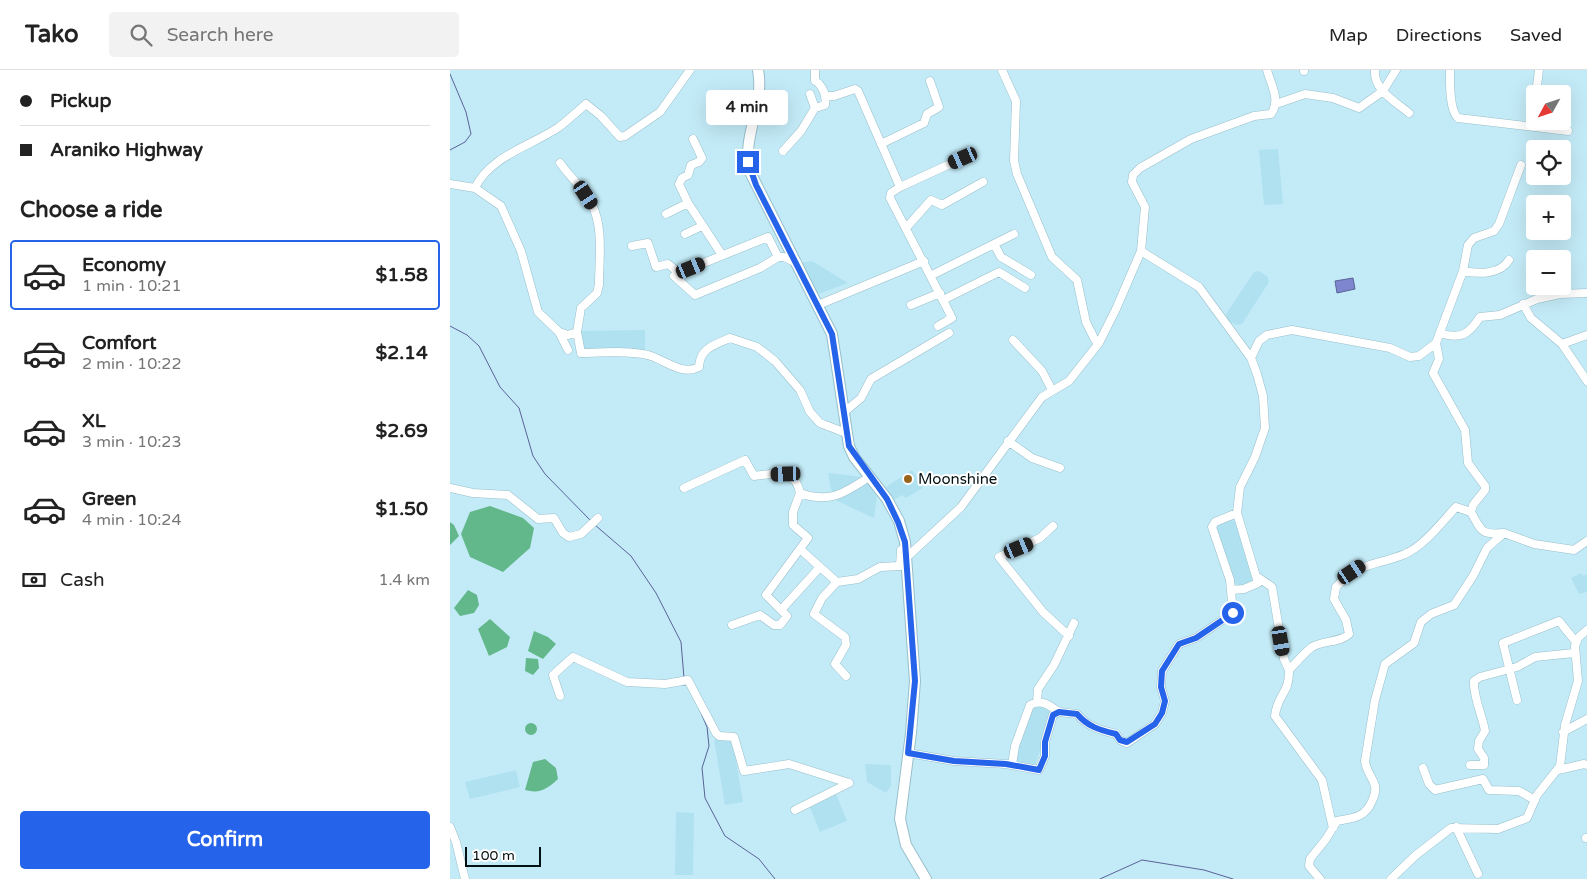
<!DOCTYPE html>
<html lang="en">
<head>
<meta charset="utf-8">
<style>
	:root { --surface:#fff; --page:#f2f2f2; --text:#222; --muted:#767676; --line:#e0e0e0; --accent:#2563eb }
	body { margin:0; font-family:"Varela Round",sans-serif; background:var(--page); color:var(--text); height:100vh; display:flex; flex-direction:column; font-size:19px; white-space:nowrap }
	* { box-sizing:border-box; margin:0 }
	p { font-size:16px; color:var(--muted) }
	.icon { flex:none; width:28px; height:28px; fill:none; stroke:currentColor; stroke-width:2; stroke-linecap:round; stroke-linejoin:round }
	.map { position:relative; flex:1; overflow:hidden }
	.details { display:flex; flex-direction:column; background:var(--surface); width:450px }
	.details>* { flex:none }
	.top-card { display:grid; align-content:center; height:110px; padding:0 20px; background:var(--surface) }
	.needle { width:32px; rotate:230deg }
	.controls { position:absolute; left:1076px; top:15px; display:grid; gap:10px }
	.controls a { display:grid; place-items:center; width:45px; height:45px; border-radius:5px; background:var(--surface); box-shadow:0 5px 20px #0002; font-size:25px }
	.scale { position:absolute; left:15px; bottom:12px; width:76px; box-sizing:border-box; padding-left:5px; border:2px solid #031014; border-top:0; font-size:14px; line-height:18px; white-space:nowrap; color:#031014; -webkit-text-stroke:4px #fff; paint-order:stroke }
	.end { position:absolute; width:22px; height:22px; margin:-11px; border:6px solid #2563eb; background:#fff; box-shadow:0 0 0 2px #fff }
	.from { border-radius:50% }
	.bubble { position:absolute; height:35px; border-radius:5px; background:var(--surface); box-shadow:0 5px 20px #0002; font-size:16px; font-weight:700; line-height:35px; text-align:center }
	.car { position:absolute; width:15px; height:30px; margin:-15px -8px; border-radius:6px; box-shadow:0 0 4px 1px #0007; background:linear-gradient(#222 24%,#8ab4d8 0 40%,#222 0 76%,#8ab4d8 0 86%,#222 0) }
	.top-card b { display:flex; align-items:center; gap:18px; height:48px; font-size:19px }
	.top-card b+b { border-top:1px solid var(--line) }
	.top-card i { width:12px; height:12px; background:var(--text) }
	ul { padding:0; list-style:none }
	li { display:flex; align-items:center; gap:15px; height:70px; margin:0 10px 8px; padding:0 10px; border:2px solid transparent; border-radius:5px }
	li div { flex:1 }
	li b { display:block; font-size:19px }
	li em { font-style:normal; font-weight:700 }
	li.on { border-color:var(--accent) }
	li>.icon { width:45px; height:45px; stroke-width:1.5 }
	h2 { padding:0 20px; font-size:22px; line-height:60px }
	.pay { display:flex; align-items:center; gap:12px; height:55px; padding:0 20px; font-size:19px }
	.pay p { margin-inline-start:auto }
	.button { display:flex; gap:10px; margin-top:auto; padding:10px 20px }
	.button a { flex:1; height:58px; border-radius:5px; background:var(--accent); color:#fff; font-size:20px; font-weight:700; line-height:58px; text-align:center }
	header { display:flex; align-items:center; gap:30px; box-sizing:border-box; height:70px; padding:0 25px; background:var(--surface); border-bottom:1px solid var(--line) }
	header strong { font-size:24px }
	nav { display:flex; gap:28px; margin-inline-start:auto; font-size:18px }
	.search { width:350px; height:45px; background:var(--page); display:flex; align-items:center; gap:12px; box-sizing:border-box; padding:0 18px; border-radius:5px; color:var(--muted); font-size:19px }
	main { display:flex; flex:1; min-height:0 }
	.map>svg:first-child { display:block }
</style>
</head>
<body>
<header>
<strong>Tako</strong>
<div class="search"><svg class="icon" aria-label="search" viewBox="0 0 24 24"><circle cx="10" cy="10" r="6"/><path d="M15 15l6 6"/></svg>Search here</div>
<nav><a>Map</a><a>Directions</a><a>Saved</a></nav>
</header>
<main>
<section class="details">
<div class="top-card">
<b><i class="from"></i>Pickup</b>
<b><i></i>Araniko Highway</b>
</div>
<h2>Choose a ride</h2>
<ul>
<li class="on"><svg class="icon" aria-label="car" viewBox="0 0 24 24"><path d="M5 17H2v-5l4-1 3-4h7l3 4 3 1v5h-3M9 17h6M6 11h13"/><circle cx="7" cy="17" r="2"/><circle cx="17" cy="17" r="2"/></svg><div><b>Economy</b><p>1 min · 10:21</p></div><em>$1.58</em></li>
<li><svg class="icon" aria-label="car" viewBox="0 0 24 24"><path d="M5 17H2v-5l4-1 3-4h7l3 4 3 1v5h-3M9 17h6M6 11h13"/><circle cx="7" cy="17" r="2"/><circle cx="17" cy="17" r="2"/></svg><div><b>Comfort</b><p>2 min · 10:22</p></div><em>$2.14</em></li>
<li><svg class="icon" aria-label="car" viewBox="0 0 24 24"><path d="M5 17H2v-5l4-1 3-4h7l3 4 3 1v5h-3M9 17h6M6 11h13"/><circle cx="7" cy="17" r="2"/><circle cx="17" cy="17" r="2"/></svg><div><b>XL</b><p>3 min · 10:23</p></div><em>$2.69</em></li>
<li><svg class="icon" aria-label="car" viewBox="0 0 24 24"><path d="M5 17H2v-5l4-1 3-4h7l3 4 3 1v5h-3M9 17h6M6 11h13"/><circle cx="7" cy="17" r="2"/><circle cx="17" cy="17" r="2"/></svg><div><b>Green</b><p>4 min · 10:24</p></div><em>$1.50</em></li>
</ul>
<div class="pay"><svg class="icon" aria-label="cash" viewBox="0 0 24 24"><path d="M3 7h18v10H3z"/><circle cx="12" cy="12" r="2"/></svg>Cash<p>1.4 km</p></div>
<div class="button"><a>Confirm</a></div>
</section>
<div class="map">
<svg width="1137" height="809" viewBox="0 0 1137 809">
	<rect width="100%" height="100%" fill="#c3ebf7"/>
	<path fill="#b0e1f0" d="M828,79L833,134L814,135L809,80Z
		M362,191L398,213L366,225L351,193Z
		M809,201L818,207L819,212L792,254L787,255L782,253L777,250L776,244L804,202Z
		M195,260V280H132L131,261Z
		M462,400L473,418L456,428L452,425L444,430L436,417Z
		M378,403L413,407L427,427L424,448L383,429Z
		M780,448L785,452L803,508L801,513L795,516H789L785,513L766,457L770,452Z
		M1131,503L1133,506L1137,504V522L1129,524L1121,508Z
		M583,632L603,639L585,696L565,690Z
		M282,667L293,732L275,735L264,670Z
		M415,694L441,695V716L436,723L417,712Z
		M66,700L70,717L20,729L15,712Z
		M386,724L397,751L370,762L359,735Z
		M226,742L244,743L243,805H225Z"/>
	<path fill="#62b88a" d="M40,436L73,448L84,458L80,478L53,502L20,487L11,464L20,442Z
		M0,452L4,455L9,466L0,475Z
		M18,520L27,525L29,535L24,543L10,546L4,538Z
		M40,549L60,567L57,577L39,586L28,559Z
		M84,561L98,567L106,574L93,589L78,581Z
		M76,588L88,589L89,598L83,605L75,601Z
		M75 659a6 6 0 1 1 12 0a6 6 0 1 1-12 0Z
		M95,689L106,698L108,709C97,719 90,724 75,720L83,692Z"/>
	<path fill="#7e86cf" stroke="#596397" d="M903,208L905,219L887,223L885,211Z"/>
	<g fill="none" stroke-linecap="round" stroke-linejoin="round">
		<path stroke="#596397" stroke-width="1" d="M0,4L16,42L21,64L15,72L0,80
			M0,256L17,265L29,276L50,317L69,338L83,386L95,404L140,450
			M145,455L181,486L206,523L231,572L234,608
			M247,634L257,657L259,676L252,698L255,728L275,766L309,789L325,809
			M650,809L692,790L754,800L783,809"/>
		<defs>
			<path id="minor" d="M552,0L566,31L564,91L567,104L602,187L627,210L636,252L645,270L649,273
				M854,0V1
				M925,0C923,20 946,32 959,43
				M1000,0C1000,12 999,40 1008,48L1118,61
				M1086,24L1089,0
				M375,26H384L405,19L408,21L450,117L513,88
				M826,34L855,24L883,28L909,38L933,21L946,0
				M365,38L375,35C377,27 373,15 365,11V0
				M1082,56L1085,36
				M243,69L252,88L249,92L241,95L238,105L232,108L229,114L238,133L272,185
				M431,74L474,53L477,44L489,37L480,11
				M333,81L351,61L365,38L360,24
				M110,93C120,107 133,118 141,133C154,156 149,189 149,215L147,223L131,238L127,262
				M0,114L25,118C40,86 81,76 109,57C118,50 127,42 136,34L151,46L170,67L175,66L210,42L240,0
				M450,117L441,123L440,128L502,248L488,256
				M25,118L51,136L71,181L88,242L109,262L118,280
				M216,144L238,133
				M456,158L481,130L492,135L533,112
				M235,164L252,156
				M544,174L551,187L581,205
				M182,176L198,173L206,197L218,194L229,203L224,206L245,225L310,198L328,187
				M691,181L749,217L801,288L807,304L813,326L815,358L805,387L790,417L787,443L808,513L794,519L781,520
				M1013,201C1028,204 1050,205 1059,190
				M229,203L318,167L328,187H334L347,193
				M482,205L564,164
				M493,230L549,202L575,218
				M1073,234L1081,248L1112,274L1137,311
				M368,235L474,191
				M461,235L490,223
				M109,262L118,265L127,262L131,283C152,283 176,280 198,285C215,290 232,306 249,297C250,278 264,275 280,268L307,277L325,291L350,320L360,342L370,353L396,363
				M990,263C1011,270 1019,264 1030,247L1050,245L1087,229L1110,224L1137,223
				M563,270L592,301L602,320
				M1112,274L1137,265
				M801,288L809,271L817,265L842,260L940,278L960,287L969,286L986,273
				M393,343L411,328L421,309L499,263
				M558,371L582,388L610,398
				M0,418L23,423L58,425L88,449L104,448L113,463L119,467L131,464L148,448
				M234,418L295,390L304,406C324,404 345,397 350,423C379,434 395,423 419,407
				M1021,442L1023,435L1035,420V416L1018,393L1015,360L983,303L989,289L986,273L1013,201L1018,175L1024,168L1044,161L1049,154L1071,95
				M603,456L590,468L549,487L593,542L619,566
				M351,480L387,512L408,509L430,497L450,496L451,480L456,478
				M457,487L511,437L592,327L619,311L649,273L666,239L691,181L695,137L682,112L683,105L690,98L741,69L804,46L821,44C831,30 821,15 817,0
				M806,506L822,517L834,589L839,600
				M387,512L372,528L364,544L395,567L396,575L385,594L396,606
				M331,540L370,497
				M282,555L310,545L324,555H330L337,546L316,525L358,468L343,455V442L350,423
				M110,626L103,605L123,587L177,612L215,614L238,610L266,663L269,666L284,667L294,701L339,694L399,713
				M1067,630L1053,573L1109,551L1126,572
				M587,632L588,619L604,595L624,553
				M1113,662L1137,649
				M458,683L504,691L556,694L589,700L595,686V672L603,645L609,642L627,644C638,657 650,660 666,664L670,670L677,673L705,654L712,643L715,631L711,617L712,601L729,574L746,568L783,543L780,510L762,457L765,452L787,443
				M562,695L565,676L580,635C592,629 599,635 609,642
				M1020,695H1034V688L1028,679L1029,671L1035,661C1032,644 1023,627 1024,611L1030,607L1067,597L1085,587L1124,583
				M973,698L979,714L985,720L1033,709L1039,720L1069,721L1085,730
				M1108,700L1134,694L1137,695
				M345,740L399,713
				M0,757L6,772L15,809
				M1006,757L1028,804
				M883,758L872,710L825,646C827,625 840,623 839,600C846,593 854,583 862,577C874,570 890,573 899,564L896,550L884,529L886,517C910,491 926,496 955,484C975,475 991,453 1006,437L1021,442C1032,462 1031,465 1054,463
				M1136,768H1137
				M870,809L859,796L860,789L876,769L887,751C903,748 915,748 922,731C924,727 926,721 925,716C922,706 916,701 915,691L925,630L935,594L964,573L971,552L981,544L1004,535L1023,506L1037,478L1054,463L1084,474L1124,480L1137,471
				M941,809L966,785L1001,758L1048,759L1077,748L1087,725L1110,696L1115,655L1128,611L1125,576L1128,568L1137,560"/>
			<path id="highway" d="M308,0C315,35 291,67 300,102L382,264L399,376L404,387L437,429L449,451L455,472L465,611L461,663L450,749L456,775L476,809"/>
		</defs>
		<use href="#minor" stroke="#98bfca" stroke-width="9"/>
		<use href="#highway" stroke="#98bfca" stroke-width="12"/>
		<use href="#minor" stroke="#fff" stroke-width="8"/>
		<use href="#highway" stroke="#fff" stroke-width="10"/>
	</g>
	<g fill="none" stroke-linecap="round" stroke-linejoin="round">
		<path stroke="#2563eb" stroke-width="6" d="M298,92L306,115L382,264L399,376L437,429L448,452L455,472L465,611L458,683L504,691L556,694L589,700L595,686V672L603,645L609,642L627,644C638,657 650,660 666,664L670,670L677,672L705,654L712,643L715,631L711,617L712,601L729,574L746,568L783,543"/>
	</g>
	<circle fill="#99631c" stroke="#fff" stroke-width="2" cx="458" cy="409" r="5"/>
	<g text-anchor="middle" stroke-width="4" stroke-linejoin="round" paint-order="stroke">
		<g font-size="15" fill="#031014" stroke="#fff" text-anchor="start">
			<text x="468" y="414">Moonshine</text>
		</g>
	</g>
</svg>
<div class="controls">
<a><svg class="needle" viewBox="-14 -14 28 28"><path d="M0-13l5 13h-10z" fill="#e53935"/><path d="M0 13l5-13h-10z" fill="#767676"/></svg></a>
<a><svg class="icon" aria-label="locate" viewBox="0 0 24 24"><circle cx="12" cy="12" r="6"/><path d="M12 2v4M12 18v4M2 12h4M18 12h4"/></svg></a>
<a>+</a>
<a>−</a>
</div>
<div class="scale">100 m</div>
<i class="end from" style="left:783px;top:543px"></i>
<i class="end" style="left:298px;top:92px"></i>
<div class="bubble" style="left:256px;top:20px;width:82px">4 min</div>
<i class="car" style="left:513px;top:88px;rotate:246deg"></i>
<i class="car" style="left:136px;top:125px;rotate:147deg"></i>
<i class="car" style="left:241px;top:198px;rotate:68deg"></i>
<i class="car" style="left:336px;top:404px;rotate:268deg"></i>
<i class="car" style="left:569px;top:478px;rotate:68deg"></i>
<i class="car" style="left:902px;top:502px;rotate:56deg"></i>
<i class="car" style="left:831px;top:571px;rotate:170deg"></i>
</div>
</main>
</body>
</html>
